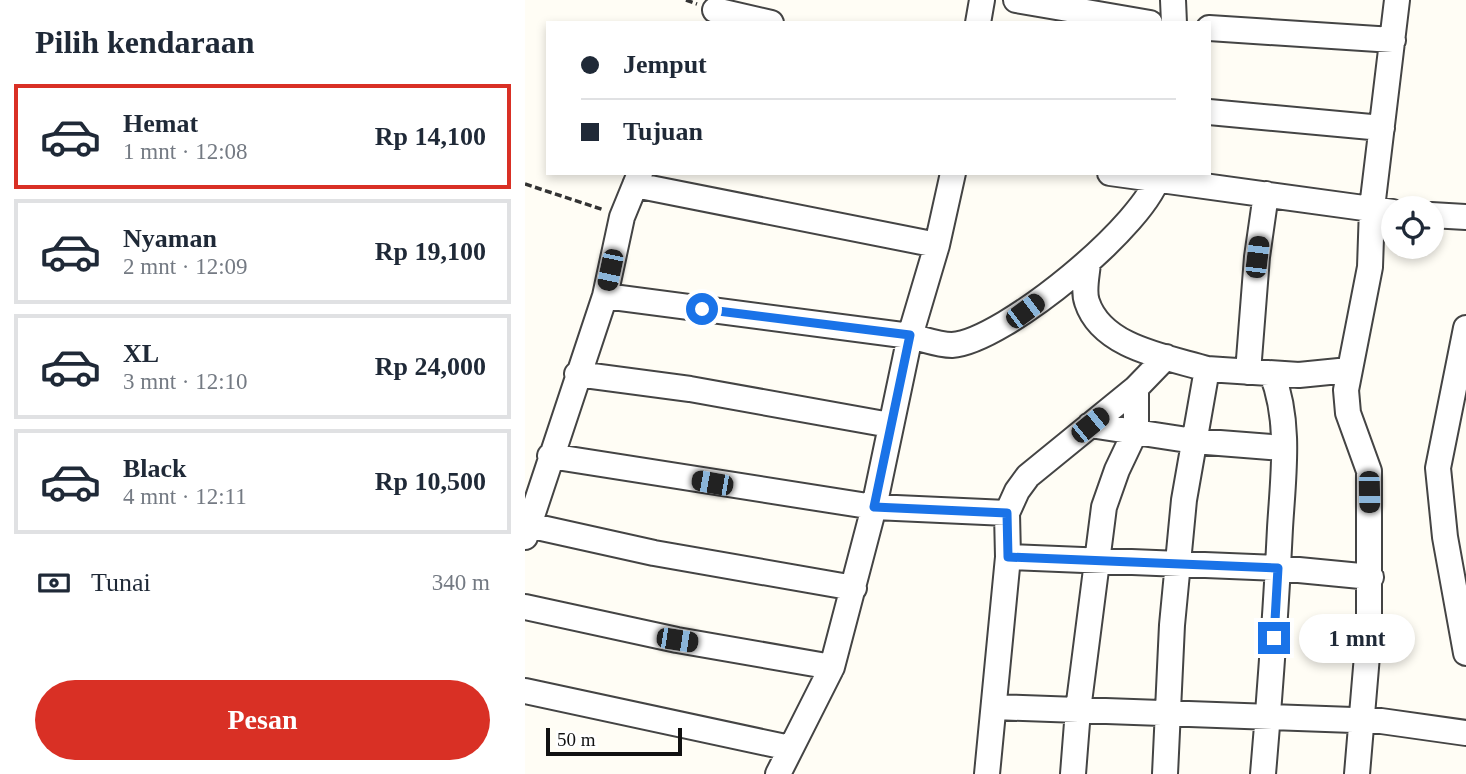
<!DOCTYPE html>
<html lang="id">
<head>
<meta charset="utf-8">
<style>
	:root { --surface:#fff; --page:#f6f6f7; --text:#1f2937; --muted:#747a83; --line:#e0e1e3; --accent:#d93025 }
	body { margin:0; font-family:"Times New Roman",serif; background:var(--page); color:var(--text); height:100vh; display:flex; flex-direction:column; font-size:26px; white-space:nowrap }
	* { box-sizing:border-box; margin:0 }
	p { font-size:23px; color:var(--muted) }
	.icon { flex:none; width:38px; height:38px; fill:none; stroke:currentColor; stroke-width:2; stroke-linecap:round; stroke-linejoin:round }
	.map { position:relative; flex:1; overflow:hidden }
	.side { display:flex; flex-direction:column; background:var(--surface); width:525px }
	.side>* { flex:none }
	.top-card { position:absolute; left:21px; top:21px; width:665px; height:154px; border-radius:0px; box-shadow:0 4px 10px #0003; display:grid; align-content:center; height:154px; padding:0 35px; background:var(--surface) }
	.buttons { position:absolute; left:856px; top:196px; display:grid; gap:14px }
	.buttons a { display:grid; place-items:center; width:63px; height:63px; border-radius:50%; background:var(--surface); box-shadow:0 4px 10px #0003; font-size:35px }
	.scale { position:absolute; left:21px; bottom:18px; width:136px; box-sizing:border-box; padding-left:7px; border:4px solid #111; border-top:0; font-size:19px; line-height:24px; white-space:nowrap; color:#111; -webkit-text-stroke:5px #fff; paint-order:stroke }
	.end { position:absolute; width:32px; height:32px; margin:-16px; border:9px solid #1a73e8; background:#fff; box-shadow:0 0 0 4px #fff }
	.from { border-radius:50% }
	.bubble { position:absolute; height:49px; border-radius:24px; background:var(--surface); box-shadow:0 4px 10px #0003; font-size:23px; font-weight:800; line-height:49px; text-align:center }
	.car { position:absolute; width:21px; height:42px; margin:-21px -10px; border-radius:9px; box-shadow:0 0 5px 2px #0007; background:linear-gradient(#222 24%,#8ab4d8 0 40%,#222 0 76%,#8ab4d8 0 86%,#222 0) }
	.top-card b { display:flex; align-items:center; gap:24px; height:66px; font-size:26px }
	.top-card b+b { border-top:2px solid var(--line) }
	.top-card i { width:18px; height:18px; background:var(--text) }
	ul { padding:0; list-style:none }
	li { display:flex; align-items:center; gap:21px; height:105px; margin:0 14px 10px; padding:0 21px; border:4px solid var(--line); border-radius:0px }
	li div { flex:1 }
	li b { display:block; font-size:26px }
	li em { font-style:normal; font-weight:800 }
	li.selected { border-color:var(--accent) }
	li>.icon { width:63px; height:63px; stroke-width:1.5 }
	h2 { padding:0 35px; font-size:32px; line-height:84px }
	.pay { display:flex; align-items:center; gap:18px; height:77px; padding:0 35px; font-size:26px }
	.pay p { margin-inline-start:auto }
	.cta { display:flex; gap:14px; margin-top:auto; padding:14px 35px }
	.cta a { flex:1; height:80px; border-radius:42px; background:var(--accent); color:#fff; font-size:28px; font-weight:800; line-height:80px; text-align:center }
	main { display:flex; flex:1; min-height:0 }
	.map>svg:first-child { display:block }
</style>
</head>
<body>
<main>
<section class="side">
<h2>Pilih kendaraan</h2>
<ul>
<li class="selected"><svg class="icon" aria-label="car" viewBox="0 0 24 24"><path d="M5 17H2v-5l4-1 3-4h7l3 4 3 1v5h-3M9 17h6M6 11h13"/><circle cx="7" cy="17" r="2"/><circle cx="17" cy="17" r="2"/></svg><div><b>Hemat</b><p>1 mnt · 12:08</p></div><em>Rp 14,100</em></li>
<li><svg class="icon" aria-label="car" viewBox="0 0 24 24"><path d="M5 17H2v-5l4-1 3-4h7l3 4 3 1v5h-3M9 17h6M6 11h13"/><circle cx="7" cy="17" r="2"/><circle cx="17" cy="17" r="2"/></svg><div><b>Nyaman</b><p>2 mnt · 12:09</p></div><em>Rp 19,100</em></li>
<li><svg class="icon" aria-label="car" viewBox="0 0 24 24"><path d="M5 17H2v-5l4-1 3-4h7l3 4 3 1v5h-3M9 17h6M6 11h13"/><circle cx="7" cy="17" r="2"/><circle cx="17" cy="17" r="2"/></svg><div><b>XL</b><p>3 mnt · 12:10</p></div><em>Rp 24,000</em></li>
<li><svg class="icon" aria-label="car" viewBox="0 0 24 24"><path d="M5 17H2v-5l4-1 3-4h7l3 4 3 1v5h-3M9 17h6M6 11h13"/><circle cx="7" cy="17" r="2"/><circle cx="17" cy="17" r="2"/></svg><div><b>Black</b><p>4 mnt · 12:11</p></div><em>Rp 10,500</em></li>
</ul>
<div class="pay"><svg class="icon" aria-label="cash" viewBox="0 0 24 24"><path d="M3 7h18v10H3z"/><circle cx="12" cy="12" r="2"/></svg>Tunai<p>340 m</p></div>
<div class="cta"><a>Pesan</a></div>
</section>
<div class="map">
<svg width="941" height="774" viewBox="0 0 941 774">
	<rect width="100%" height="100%" fill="#fffdf5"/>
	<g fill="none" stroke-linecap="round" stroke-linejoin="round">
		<defs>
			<path id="minor" d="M491,0L625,23
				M648,0L649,23
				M190,10L246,23
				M453,23L457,0
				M684,28L868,40
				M684,112L857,128
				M585,173L868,212
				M110,185L412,245
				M906,215L941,217
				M563,263C562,275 558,291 562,302C577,348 642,357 682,369L659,500L647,625L640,774
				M80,296L385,336C398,339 414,345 427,345C478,342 624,222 634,173
				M941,328L913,468L920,537L941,653
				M682,369L774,375L824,370
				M723,372L732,257L741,194
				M52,374L165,389L365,425
				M565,425L669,441L758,448
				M25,456L349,507L482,513
				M3,525L129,553L329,588
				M0,537L80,296L97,217L115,173
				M483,557L753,568L846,577
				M0,607L152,640L307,667
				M0,691L265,748
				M469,707L856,721L941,733
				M253,774L307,667L349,507L385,336L412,245L428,173
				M462,774L483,557L482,513L492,491L503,476L611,388L641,357
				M548,774L553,710L579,507L592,470L611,430V388
				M738,774C745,692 751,610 755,528C758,477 766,422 747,374
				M832,774L844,632V471L823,413L821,390L845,267L847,208L872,0"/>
		</defs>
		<use href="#minor" stroke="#444" stroke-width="28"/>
		<path stroke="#333" stroke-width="3.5" stroke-dasharray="7 3.5" stroke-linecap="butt" d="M161,0L172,4
			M0,184L79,210"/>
		<use href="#minor" stroke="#fff" stroke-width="24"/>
	</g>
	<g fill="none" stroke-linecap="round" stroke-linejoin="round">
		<path stroke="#1a73e8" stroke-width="9" d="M177,309L385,335L349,507L482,513L483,557L753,568L749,638"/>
	</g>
</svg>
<div class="buttons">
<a><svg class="icon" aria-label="locate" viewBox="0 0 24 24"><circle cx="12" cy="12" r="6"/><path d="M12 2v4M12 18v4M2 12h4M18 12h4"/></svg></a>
</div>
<div class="scale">50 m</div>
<i class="end from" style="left:177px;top:309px"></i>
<i class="end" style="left:749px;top:638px"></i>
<div class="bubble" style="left:774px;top:614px;width:116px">1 mnt</div>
<i class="car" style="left:732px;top:257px;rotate:7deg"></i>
<i class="car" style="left:85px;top:270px;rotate:192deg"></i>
<i class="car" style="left:500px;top:311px;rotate:53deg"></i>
<i class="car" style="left:565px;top:425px;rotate:51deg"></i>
<i class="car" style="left:187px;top:483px;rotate:280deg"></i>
<i class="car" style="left:844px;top:492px;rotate:179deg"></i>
<i class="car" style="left:152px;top:640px;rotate:99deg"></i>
<div class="top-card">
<b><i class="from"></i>Jemput</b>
<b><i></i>Tujuan</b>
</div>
</div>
</main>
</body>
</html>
